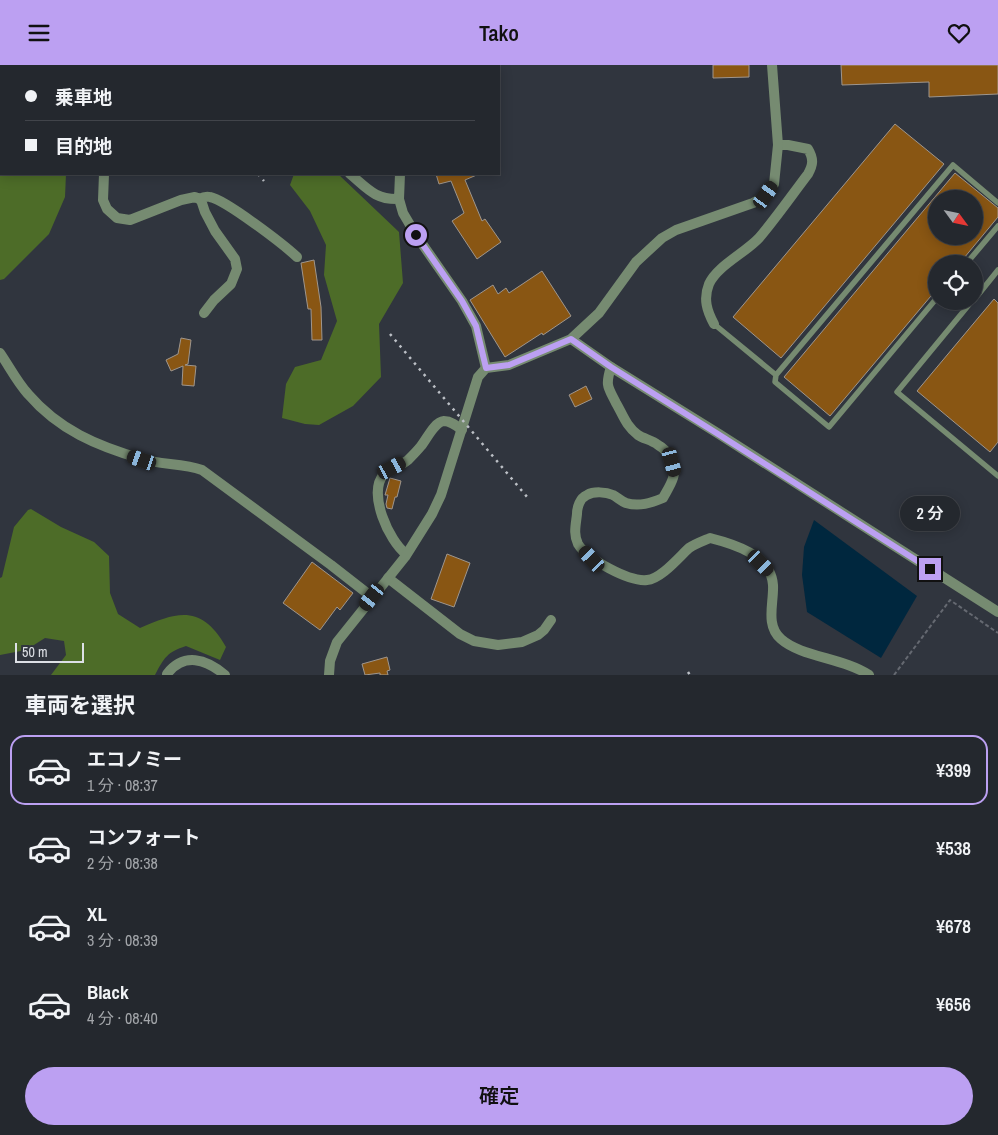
<!DOCTYPE html>
<html lang="ja">
<head>
<meta charset="utf-8">
<style>
	:root { --surface:#24282e; --page:#2c3036; --text:#f1f3f6; --muted:#a3a6aa; --line:#41444a; --accent:#bca0f2 }
	body { margin:0; font-family:"Archivo Narrow","Noto Sans JP",sans-serif; background:var(--page); color:var(--text); height:100vh; display:flex; flex-direction:column; font-size:19px; white-space:nowrap }
	* { box-sizing:border-box; margin:0 }
	p { font-size:16px; color:var(--muted) }
	.icon { flex:none; width:28px; height:28px; fill:none; stroke:currentColor; stroke-width:2; stroke-linecap:round; stroke-linejoin:round }
	.map { position:relative; height:610px; overflow:hidden }
	.sheet { display:flex; flex-direction:column; background:var(--surface); flex:1 }
	.sheet>* { flex:none }
	.top-card { position:absolute; left:0px; top:0px; width:500px; height:110px; box-shadow:0 2px 12px #0003,0 0 0 1px var(--line); display:grid; align-content:center; height:110px; padding:0 25px; background:var(--surface) }
	.needle { width:32px; rotate:123deg }
	.fabs { position:absolute; left:928px; top:125px; display:grid; gap:10px }
	.fabs a { display:grid; place-items:center; width:55px; height:55px; border-radius:50%; background:var(--surface); box-shadow:0 2px 12px #0003,0 0 0 1px var(--line); font-size:25px }
	.scale { position:absolute; left:15px; bottom:12px; width:69px; box-sizing:border-box; padding-left:5px; border:2px solid #dde0e6; border-top:0; font-size:14px; line-height:18px; white-space:nowrap; color:#dde0e6; -webkit-text-stroke:4px #30353e; paint-order:stroke }
	.end { position:absolute; width:22px; height:22px; margin:-11px; border:6px solid #bca0f2; background:#111; box-shadow:0 0 0 2px #111 }
	.from { border-radius:50% }
	.bubble { position:absolute; height:35px; border-radius:18px; background:var(--surface); box-shadow:0 2px 12px #0003,0 0 0 1px var(--line); font-size:16px; font-weight:600; line-height:35px; text-align:center }
	.car { position:absolute; width:15px; height:30px; margin:-15px -8px; border-radius:6px; box-shadow:0 0 4px 1px #0007; background:linear-gradient(#222 24%,#8ab4d8 0 40%,#222 0 76%,#8ab4d8 0 86%,#222 0) }
	.top-card b { display:flex; align-items:center; gap:18px; height:48px; font-size:19px }
	.top-card b+b { border-top:1px solid var(--line) }
	.top-card i { width:12px; height:12px; background:var(--text) }
	ul { padding:0; list-style:none }
	li { display:flex; align-items:center; gap:15px; height:70px; margin:0 10px 8px; padding:0 15px; border:2px solid transparent; border-radius:15px }
	li div { flex:1 }
	li b { display:block; font-size:19px }
	li em { font-style:normal; font-weight:600 }
	li.active { border-color:var(--accent) }
	li>.icon { width:45px; height:45px; stroke-width:1.5 }
	h2 { padding:0 25px; font-size:22px; line-height:60px }
	.button { display:flex; gap:10px; margin-top:auto; padding:10px 25px }
	.button a { flex:1; height:58px; border-radius:30px; background:var(--accent); color:#111; font-size:20px; font-weight:600; line-height:58px; text-align:center }
	header { display:flex; justify-content:space-between; align-items:center; height:65px; padding:0 25px; background:var(--accent); color:#111; font-size:22px; font-weight:600 }
	.map>svg:first-child { display:block }
</style>
</head>
<body>
<header><svg class="icon" aria-label="menu" viewBox="0 0 24 24"><path d="M4 6h16M4 12h16M4 18h16"/></svg>Tako<svg class="icon" aria-label="heart" viewBox="0 0 24 24"><path d="M12 20l-8-8c-3-5 5-10 8-4 3-6 11-1 8 4z"/></svg></header>
<div class="map">
<svg width="998" height="610" viewBox="0 0 998 610">
	<rect width="100%" height="100%" fill="#30353e"/>
	<path fill="#4d6c28" d="M0,19L1,109H66L65,132L49,169L4,214L0,215Z
		M294,109H338L399,167L403,218L379,259L381,312L353,341L319,360L305,359L282,353L286,319L295,302L321,295L337,256L324,210L326,180L310,146L290,120Z
		M31,444L61,462L94,477L109,491L110,528L118,549L140,563C179,546 202,540 226,582L220,595L186,581C167,587 164,593 155,610H51L66,590L64,576L45,573L26,585L0,590V513L2,512L14,462L28,445Z"/>
	<path fill="#00273e" d="M814,455L917,531L881,593L807,547L802,510L804,482Z"/>
	<path fill="#895613" stroke="#9f968d" fill-rule="evenodd" d="M713,0H749V12L713,13Z
		M841,0H998V29L929,32V17L842,20Z
		M895,59L944,99L781,293L733,252Z
		M955,108L998,143V152L959,199H936V225L830,351L784,312ZM936,134H974V171H936Z
		M436,109H479L465,115L482,156L485,154L501,177L477,194L452,156L464,148L451,116L439,119Z
		M314,195L321,242L322,275H312L311,244H308L301,198Z
		M542,206L571,251L543,270L542,268L505,292L470,235L493,220L498,229L506,223L509,228Z
		M994,234L998,238V377L990,387L917,326Z
		M181,273L191,275L188,299L185,300L196,301L194,321L182,320L183,301L171,306L166,295L178,289Z
		M586,321L592,334L575,342L569,330Z
		M390,413L401,416L397,432H395L392,444L387,443L386,439L388,430H385Z
		M447,489L470,498L454,542L431,534Z
		M312,497L353,528L340,545L337,542L320,565L283,538Z
		M387,592L390,605L387,606L388,610H380V608L365,610L362,599Z"/>
	<g fill="none" stroke-linecap="round" stroke-linejoin="round">
		<path stroke="#656971" stroke-width="2" stroke-dasharray="4 2.5" stroke-linecap="butt" d="M0,10L1,11
			M894,610L950,535L998,568"/>
		<path stroke="#768b71" stroke-width="5.5" d="M966,199L998,161
			M936,234L829,362L775,317L776,310L953,100L998,138
			M974,235L998,205
			M972,236L897,327L998,411
			M714,259L776,310"/>
		<path stroke="#768b71" stroke-width="10" d="M148,0L150,1
			M413,0V1
			M104,109L103,135L107,144L117,153L130,155L181,135L195,132L201,135L205,147L215,166L235,194L237,204L231,219L214,235L204,248
			M350,109C367,123 375,135 399,134
			M400,109L399,134L403,148L416,170L462,236L476,261L486,303
			M199,134C203,132 206,131 210,132C226,135 284,180 297,192
			M714,259C707,246 703,234 709,219C717,201 745,188 759,173C776,153 792,130 808,109C813,100 814,94 808,84L788,80H778
			M0,288C9,301 17,317 28,329C59,365 97,381 142,394C161,400 183,398 202,405L331,500L372,532
			M611,302C605,321 608,322 616,338C623,350 626,361 638,370C644,374 652,375 658,380C668,385 677,401 673,413C671,420 666,427 663,433C651,438 639,442 626,438C621,436 617,432 613,430C606,427 594,426 587,430C580,433 577,442 577,449C576,459 573,469 578,479C587,494 629,517 647,515C661,514 679,492 689,483C695,479 703,476 710,473C734,479 771,490 773,520C774,538 765,560 781,574C801,592 844,593 869,610
			M406,489C389,476 367,428 384,409C391,403 401,401 408,395C412,391 417,386 421,381C427,374 434,357 444,356C451,356 457,361 462,365
			M388,513L460,569L474,576L498,580L522,577L538,570L544,565L551,555
			M167,609C184,587 206,594 225,610"/>
		<path stroke="#768b71" stroke-width="10" d="M571,274L611,302L719,369L998,547
			M329,610L330,596L337,577L405,492L432,449L441,430L478,312L486,303L509,300L571,274L599,248L636,197L662,173L676,165L753,138L766,131L774,119L778,80L772,0"/>
		<path stroke="#bcc0c6" stroke-width="2.5" stroke-dasharray="2.5 5" stroke-linecap="butt" d="M167,0L168,1
			M176,0L178,1
			M258,109L264,116
			M390,269L528,433
			M688,607L690,610"/>
	</g>
	<g fill="none" stroke-linecap="round" stroke-linejoin="round">
		<path stroke="#bca0f2" stroke-width="6" d="M416,170L462,236L476,261L486,303L509,300L571,274L611,302L718,369L930,504"/>
	</g>
</svg>
<div class="fabs">
<a><svg class="needle" viewBox="-14 -14 28 28"><path d="M0-13l5 13h-10z" fill="#e53935"/><path d="M0 13l5-13h-10z" fill="#a3a6aa"/></svg></a>
<a><svg class="icon" aria-label="locate" viewBox="0 0 24 24"><circle cx="12" cy="12" r="6"/><path d="M12 2v4M12 18v4M2 12h4M18 12h4"/></svg></a>
</div>
<div class="scale">50 m</div>
<i class="end from" style="left:416px;top:170px"></i>
<i class="end" style="left:930px;top:504px"></i>
<div class="bubble" style="left:900px;top:431px;width:60px">2 分</div>
<i class="car" style="left:766px;top:130px;rotate:36deg"></i>
<i class="car" style="left:142px;top:395px;rotate:289deg"></i>
<i class="car" style="left:672px;top:397px;rotate:165deg"></i>
<i class="car" style="left:392px;top:403px;rotate:62deg"></i>
<i class="car" style="left:592px;top:494px;rotate:317deg"></i>
<i class="car" style="left:761px;top:498px;rotate:135deg"></i>
<i class="car" style="left:372px;top:532px;rotate:218deg"></i>
<div class="top-card">
<b><i class="from"></i>乗車地</b>
<b><i></i>目的地</b>
</div>
</div>
<section class="sheet">
<h2>車両を選択</h2>
<ul>
<li class="active"><svg class="icon" aria-label="car" viewBox="0 0 24 24"><path d="M5 17H2v-5l4-1 3-4h7l3 4 3 1v5h-3M9 17h6M6 11h13"/><circle cx="7" cy="17" r="2"/><circle cx="17" cy="17" r="2"/></svg><div><b>エコノミー</b><p>1 分 · 08:37</p></div><em>¥399</em></li>
<li><svg class="icon" aria-label="car" viewBox="0 0 24 24"><path d="M5 17H2v-5l4-1 3-4h7l3 4 3 1v5h-3M9 17h6M6 11h13"/><circle cx="7" cy="17" r="2"/><circle cx="17" cy="17" r="2"/></svg><div><b>コンフォート</b><p>2 分 · 08:38</p></div><em>¥538</em></li>
<li><svg class="icon" aria-label="car" viewBox="0 0 24 24"><path d="M5 17H2v-5l4-1 3-4h7l3 4 3 1v5h-3M9 17h6M6 11h13"/><circle cx="7" cy="17" r="2"/><circle cx="17" cy="17" r="2"/></svg><div><b>XL</b><p>3 分 · 08:39</p></div><em>¥678</em></li>
<li><svg class="icon" aria-label="car" viewBox="0 0 24 24"><path d="M5 17H2v-5l4-1 3-4h7l3 4 3 1v5h-3M9 17h6M6 11h13"/><circle cx="7" cy="17" r="2"/><circle cx="17" cy="17" r="2"/></svg><div><b>Black</b><p>4 分 · 08:40</p></div><em>¥656</em></li>
</ul>
<div class="button"><a>確定</a></div>
</section>
</body>
</html>
